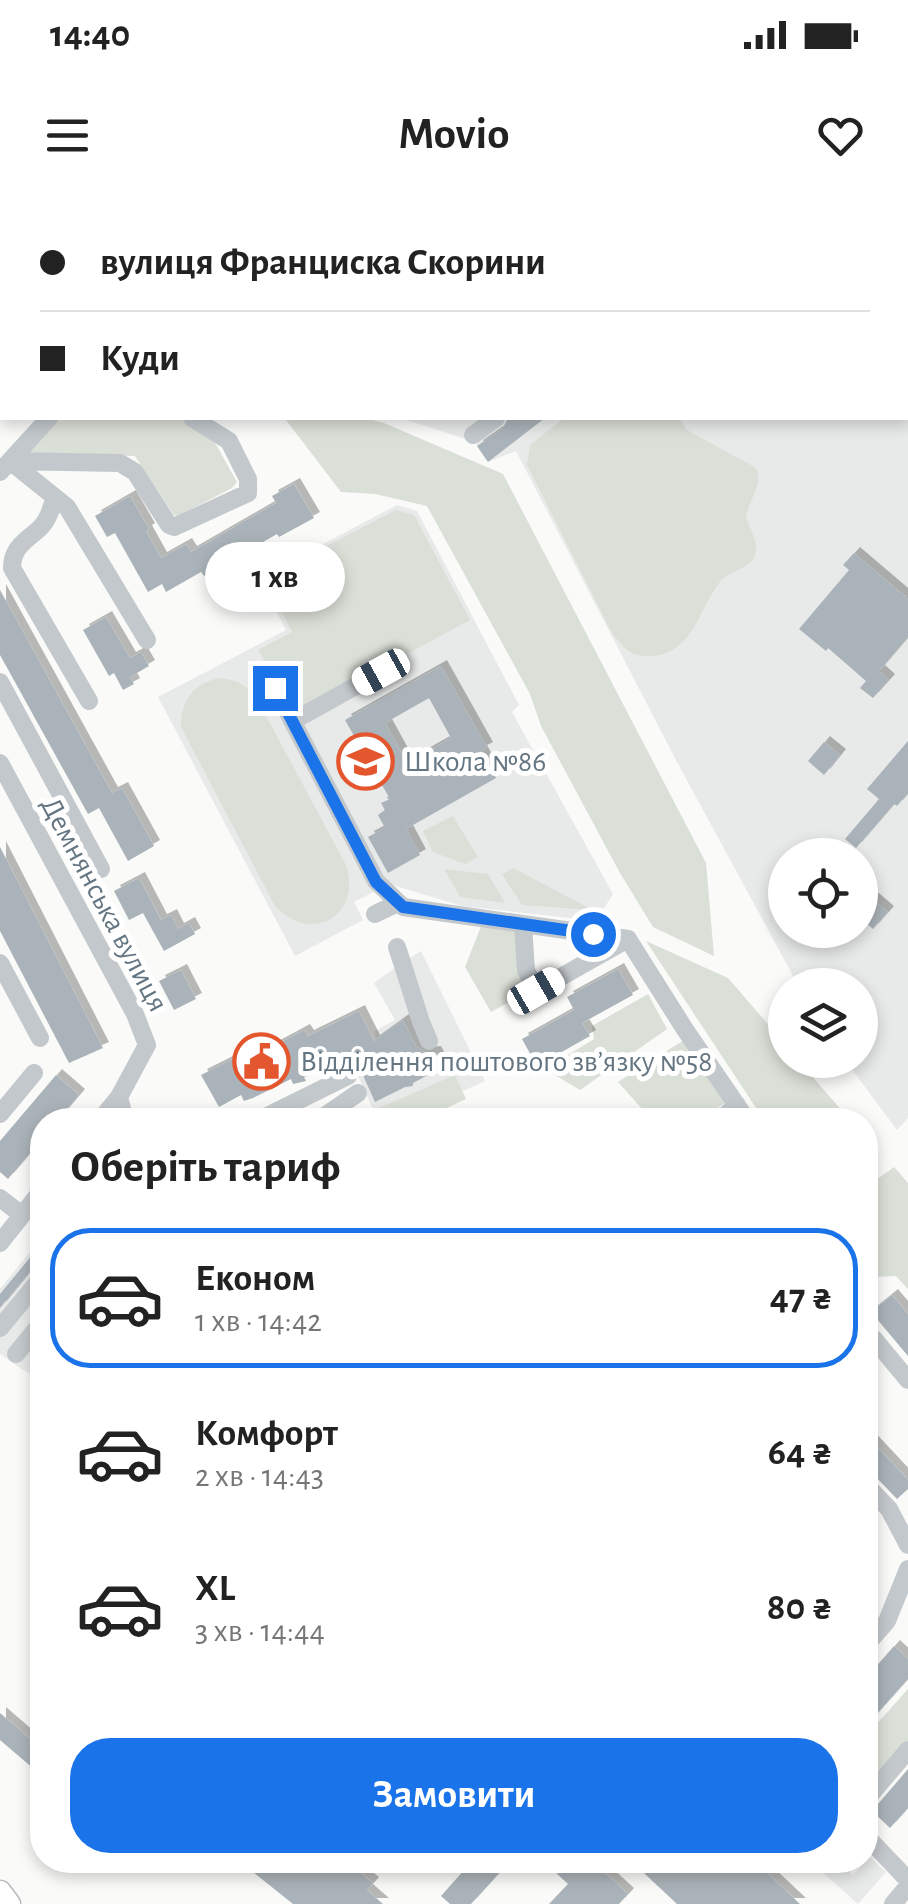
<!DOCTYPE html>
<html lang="uk">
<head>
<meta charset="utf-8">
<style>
	:root { --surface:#fff; --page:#f2f2f2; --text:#222; --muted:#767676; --line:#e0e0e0; --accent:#1a73e8 }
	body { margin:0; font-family:"Alegreya Sans",sans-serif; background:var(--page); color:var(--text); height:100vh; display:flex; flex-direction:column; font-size:38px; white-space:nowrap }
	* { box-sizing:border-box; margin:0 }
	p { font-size:32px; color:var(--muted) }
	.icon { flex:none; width:55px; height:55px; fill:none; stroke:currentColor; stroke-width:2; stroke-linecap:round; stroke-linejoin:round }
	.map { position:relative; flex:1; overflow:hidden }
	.side { position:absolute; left:30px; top:908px; width:848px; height:765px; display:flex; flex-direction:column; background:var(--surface); border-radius:40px; box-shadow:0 5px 15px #0003 }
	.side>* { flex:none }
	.banner { position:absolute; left:0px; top:0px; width:910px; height:220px; box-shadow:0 5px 15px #0003; display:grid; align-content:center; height:220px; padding:0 40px; background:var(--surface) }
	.fabs { position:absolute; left:768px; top:638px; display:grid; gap:20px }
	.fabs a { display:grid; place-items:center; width:110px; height:110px; border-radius:50%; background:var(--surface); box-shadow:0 5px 15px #0003; font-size:50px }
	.end { position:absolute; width:45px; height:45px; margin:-22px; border:12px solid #1a73e8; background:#fff; box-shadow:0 0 0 5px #fff }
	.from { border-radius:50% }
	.bubble { position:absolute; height:70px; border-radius:35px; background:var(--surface); box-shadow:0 5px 15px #0003; font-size:32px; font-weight:700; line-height:70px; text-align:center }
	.car { position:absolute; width:30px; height:60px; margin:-30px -15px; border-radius:12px; box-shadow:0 0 8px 2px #0007; background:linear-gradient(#fff 24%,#345 0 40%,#fff 0 76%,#345 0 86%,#fff 0) }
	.banner b { display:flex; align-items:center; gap:35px; height:95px; font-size:38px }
	.banner b+b { border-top:2px solid var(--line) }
	.banner i { width:25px; height:25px; background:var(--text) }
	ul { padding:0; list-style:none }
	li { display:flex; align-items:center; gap:30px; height:140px; margin:0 20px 15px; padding:0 20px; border:5px solid transparent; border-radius:40px }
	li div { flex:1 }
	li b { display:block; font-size:38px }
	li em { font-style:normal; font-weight:700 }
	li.selected { border-color:var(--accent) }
	li>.icon { width:90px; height:90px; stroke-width:1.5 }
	h2 { padding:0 40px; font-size:45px; line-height:120px }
	.cta { display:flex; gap:20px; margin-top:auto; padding:20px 40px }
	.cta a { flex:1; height:115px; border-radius:40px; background:var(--accent); color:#fff; font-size:40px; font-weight:700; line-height:115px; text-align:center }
	.status { display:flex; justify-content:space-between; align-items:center; height:70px; padding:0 50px; background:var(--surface); direction:ltr }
	.status svg { height:28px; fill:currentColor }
	header { display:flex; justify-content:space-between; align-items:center; height:130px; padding:0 40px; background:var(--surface); font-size:45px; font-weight:700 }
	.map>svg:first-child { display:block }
</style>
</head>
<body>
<div class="status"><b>14:40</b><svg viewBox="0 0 49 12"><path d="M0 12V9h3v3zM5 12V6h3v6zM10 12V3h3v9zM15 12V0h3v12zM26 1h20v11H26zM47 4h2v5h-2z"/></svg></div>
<header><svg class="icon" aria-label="menu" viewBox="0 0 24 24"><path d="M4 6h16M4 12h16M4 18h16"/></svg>Movio<svg class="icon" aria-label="heart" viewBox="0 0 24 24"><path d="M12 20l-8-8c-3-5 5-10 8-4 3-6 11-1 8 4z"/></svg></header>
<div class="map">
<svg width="908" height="1704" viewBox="0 0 908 1704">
	<defs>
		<filter id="shadow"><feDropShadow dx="6" dy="-6" stdDeviation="0" flood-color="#0004"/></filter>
	</defs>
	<rect width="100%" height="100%" fill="#fafaf8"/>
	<path fill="#e8e9e9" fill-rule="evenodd" d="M0,0H908V918L897,930L845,860H860V785H798L677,562L516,251L488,262L475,242L400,218H908V2H2V20L0,19ZM785,655H860V730H785Z
		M397,305L417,311L519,505L512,512L613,694L596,721L462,706L389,684L354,702L363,720L295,756L158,497L286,430L259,378Z
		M421,751L485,881L400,920H378L356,872L376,844L375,831L395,820L374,783L403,762Z
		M42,1037V1178L23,1170L0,1154V1089Z
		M870,1657L886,1672L858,1704L809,1660H835L853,1675Z"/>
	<path fill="#dadfd7" d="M54,218H181L213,239L237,282L232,288L178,316L174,315L135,256L26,253Z
		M291,218H365L384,223L503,274L706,663L714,756L653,727L620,673L541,526L530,494L427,306L375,294L341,292L286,220Z
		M564,218H679L687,230L756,268C764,285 748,300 746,318C750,329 759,343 755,355C750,370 728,370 719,383C699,409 693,452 654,456C631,458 624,449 611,431L527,265L530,245Z
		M396,310L414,315L470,420L295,514L258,450L292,432L265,378Z
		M219,478C238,480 246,485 257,499L346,665C363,717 308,746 274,704L181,527C181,500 193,484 219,478Z
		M453,616L478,657L465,664L433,652L423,631Z
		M513,668L593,710L522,705L502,674Z
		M444,669L488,674L505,703L460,697Z
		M482,724L515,732L529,791L491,812L465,767Z
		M646,741L728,778L785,844V860H798L850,920H764Z
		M648,794L667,829L580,890L545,869L594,839L592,826Z
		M684,840L725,903L699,920H652L618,882Z
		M455,875L466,899L421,920H351Z
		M894,967L908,983V1089L896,1076L872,1077L865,1068V988Z
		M908,1489V1542L865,1590V1537Z"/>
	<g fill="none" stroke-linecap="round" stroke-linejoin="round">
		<path stroke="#bbc7cb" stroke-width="5" d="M0,117L2,118"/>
	</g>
	<path fill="#aab3b9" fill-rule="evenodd" filter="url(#shadow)" d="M508,218H545L488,262L477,246L503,228Z
		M294,284L314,318L279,337L277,334L204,376L201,372L166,392L162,384L148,392L115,333L107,337L95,316L130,296L149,329L146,331L161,358L186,344L191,352L276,303L272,296Z
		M854,353L908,399V437L879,471L889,480L873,498L860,488L866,481L828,448L826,451L799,429L849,370L843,365Z
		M0,390L112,593L122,588L154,646L128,661L99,608L88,614L0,455Z
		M106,417L130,458L141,452L149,466L130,477L134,484L123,490L114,473L109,476L83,430Z
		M441,466L487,548L481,551L496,578L406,629L420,655L388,673L368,637L385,628L378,615L385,610L381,603L390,599L345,520ZM429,498L451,538L407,563L385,523Z
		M908,541V593L897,606L894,604L856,648L845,639L879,599L867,589Z
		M824,542L840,555L824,575L808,561Z
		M0,647L103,848L69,863L0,731Z
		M139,678L161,720L171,715L178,729L189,723L195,734L164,751L143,713L129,720L114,691Z
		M860,688L888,712L873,729L860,718Z
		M618,769L633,795L582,823L590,836L537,866L522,839L574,810L567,797Z
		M181,770L196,799L174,810L159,781Z
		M359,811L374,841L403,820L416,846L426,853L435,852L443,867L413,883V886L405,887L375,902L357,862L343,865L341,861L325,869L322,864L304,877L306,881L293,884L291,879L253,898L244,901L241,895L219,907L201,875L251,850L254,857L304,830L308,836Z
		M56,875L79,895L58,920H42V939L8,979L0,972V941Z
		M42,1043V1065L32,1069L0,1108V1094Z
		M892,1095L908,1114V1156L871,1112Z
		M865,1234L908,1280V1289L897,1299L874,1275L865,1272Z
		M894,1446L908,1459V1479L865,1527V1479Z
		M0,1513L42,1549V1576L0,1540Z
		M908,1569V1608L890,1628L872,1611Z
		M238,1660H285L293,1666L299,1660H344L373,1683L367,1690L383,1704H293Z
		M473,1660H511L471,1704H450L441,1696Z
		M542,1660H591L628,1694L619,1704H549L568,1684Z
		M630,1660H753L800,1704H677Z"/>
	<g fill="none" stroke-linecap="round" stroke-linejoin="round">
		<defs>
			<path id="major" d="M0,1692L9,1704"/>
		</defs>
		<use href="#major" stroke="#b5babe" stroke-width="25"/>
		<path stroke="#c3c8cc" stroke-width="18" d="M25,0L29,2
			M99,0L104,2
			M175,0L179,2
			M219,0L220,2
			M284,0L285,2
			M345,0L347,2
			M413,2L416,0
			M516,2L519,0
			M600,2L603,0
			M693,2L696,0
			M778,2L781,0
			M0,138L2,139
			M0,173L2,174
			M473,235L496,218
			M10,261L120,263L135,272L169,325L174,327L248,293V279L229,241L192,218
			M10,261L67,307L147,440
			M0,272L49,218
			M54,297C52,308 49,319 40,328C26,341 12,347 12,368L89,501
			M0,482L101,669
			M275,488L376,681L403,707L628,739L684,828L747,920
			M293,521L381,472
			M0,563L135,814L147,845L119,897L100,920
			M375,714L398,703
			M523,725L526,770L536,791L628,739
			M397,747L421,822L429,841
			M0,763L40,838
			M119,897L125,920
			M0,914L34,873
			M259,920L348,876
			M319,920L358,893
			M720,920L737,905
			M0,998L22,1015
			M0,1043L42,990
			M0,1128L42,1077
			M874,1139L908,1180
			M16,1154L42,1122
			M865,1284L889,1309L908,1345
			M865,1446L887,1421L908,1369
			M865,1601L908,1550
			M865,1635L908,1680
			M893,1704L908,1686"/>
		<use href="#major" stroke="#fff" stroke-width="22"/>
	</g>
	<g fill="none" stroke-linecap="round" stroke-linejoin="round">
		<path stroke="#1a73e8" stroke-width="12" d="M275,488L376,682L403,707L593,734"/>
	</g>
	<defs>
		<symbol id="school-ring" viewBox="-11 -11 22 22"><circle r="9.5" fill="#fff" stroke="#e4572e" stroke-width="1.5"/><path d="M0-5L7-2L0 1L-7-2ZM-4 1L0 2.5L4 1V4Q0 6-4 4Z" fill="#e4572e"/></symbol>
		<symbol id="civic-ring" viewBox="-11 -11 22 22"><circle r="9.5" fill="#fff" stroke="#e4572e" stroke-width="1.5"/><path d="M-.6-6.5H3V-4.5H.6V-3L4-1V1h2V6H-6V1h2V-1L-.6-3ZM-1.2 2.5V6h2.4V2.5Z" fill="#e4572e"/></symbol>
	</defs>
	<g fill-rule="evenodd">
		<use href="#school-ring" x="334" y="530" width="63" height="63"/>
		<use href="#civic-ring" x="230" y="830" width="63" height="63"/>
	</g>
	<g text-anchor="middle" stroke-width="10" stroke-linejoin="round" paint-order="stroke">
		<g font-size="30" fill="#657683" stroke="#fff" text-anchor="start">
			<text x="404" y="571">Школа №86</text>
			<text x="300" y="871">Відділення поштового зв’язку №58</text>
		</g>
		<g font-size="30" fill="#657683" stroke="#fff">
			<text transform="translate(105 704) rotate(62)" y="10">Демнянська вулиця</text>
		</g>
	</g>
</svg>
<div class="fabs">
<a><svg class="icon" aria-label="locate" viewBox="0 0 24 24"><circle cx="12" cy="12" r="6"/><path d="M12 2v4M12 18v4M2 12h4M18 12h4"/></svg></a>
<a><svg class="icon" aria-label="layers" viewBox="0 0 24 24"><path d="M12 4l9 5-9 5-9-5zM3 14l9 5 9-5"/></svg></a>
</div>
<i class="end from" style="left:593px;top:734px"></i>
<i class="end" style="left:275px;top:488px"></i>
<div class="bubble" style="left:205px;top:342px;width:140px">1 хв</div>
<i class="car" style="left:381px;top:472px;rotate:241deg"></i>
<i class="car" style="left:536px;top:791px;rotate:60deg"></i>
<div class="banner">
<b><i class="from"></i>вулиця Франциска Скорини</b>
<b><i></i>Куди</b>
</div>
<section class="side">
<h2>Оберіть тариф</h2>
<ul>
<li class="selected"><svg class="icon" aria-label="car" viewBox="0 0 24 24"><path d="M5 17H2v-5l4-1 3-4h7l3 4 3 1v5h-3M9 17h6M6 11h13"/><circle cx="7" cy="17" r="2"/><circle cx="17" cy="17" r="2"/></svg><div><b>Економ</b><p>1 хв · 14:42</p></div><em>47 ₴</em></li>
<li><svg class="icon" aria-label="car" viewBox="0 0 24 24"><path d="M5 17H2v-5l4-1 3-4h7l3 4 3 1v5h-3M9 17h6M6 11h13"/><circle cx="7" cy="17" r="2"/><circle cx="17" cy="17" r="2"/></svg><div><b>Комфорт</b><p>2 хв · 14:43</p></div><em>64 ₴</em></li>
<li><svg class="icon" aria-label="car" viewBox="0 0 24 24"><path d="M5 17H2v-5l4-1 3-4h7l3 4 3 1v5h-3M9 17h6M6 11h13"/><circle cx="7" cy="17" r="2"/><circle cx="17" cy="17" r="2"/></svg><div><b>XL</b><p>3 хв · 14:44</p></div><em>80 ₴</em></li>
</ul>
<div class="cta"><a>Замовити</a></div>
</section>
</div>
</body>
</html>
